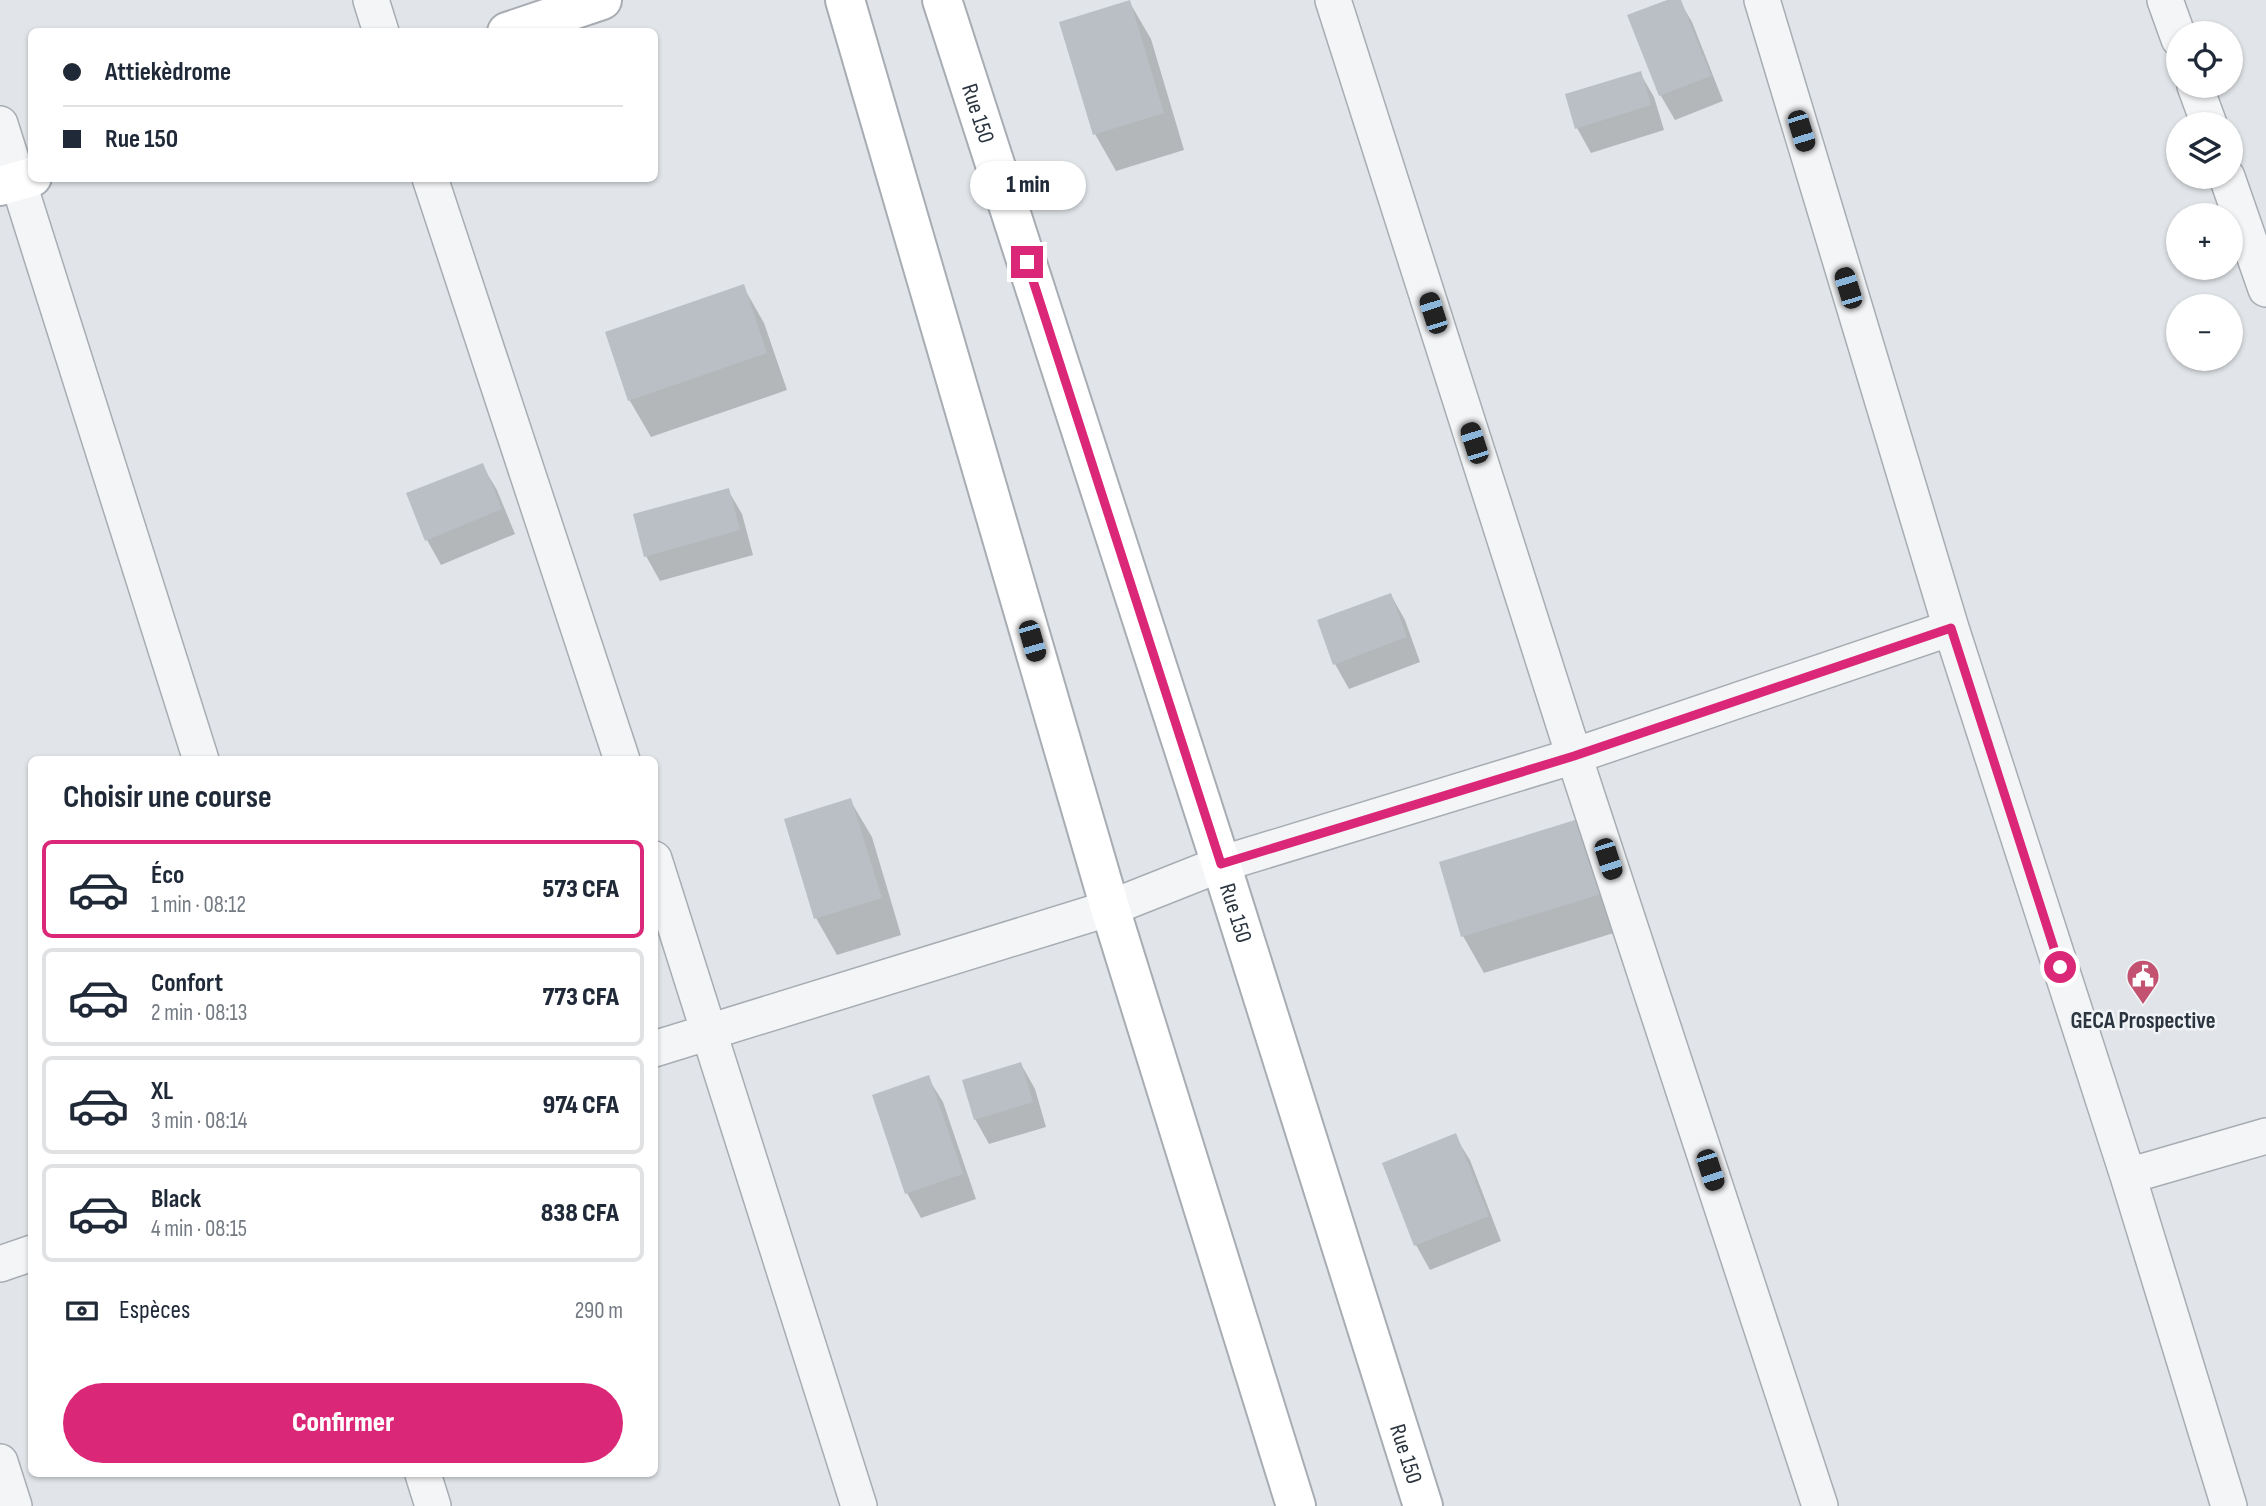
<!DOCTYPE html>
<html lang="fr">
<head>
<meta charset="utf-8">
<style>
	:root { --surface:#fff; --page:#f2f2f3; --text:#1f2937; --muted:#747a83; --line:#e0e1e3; --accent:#db2777 }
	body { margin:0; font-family:"Sofia Sans Condensed",sans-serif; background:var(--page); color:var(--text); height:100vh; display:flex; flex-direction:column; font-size:26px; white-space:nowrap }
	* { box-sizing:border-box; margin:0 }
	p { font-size:23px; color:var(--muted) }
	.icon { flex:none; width:38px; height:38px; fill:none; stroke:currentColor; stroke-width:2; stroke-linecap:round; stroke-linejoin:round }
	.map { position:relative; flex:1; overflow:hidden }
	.panel { position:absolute; left:28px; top:756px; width:630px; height:721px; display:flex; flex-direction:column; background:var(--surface); border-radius:10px; box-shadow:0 2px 5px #0004 }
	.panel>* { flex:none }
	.hud { position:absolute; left:28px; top:28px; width:630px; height:154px; border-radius:10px; box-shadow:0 2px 5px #0004; display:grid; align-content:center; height:154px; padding:0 35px; background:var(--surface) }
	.fabs { position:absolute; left:2166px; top:21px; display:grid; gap:14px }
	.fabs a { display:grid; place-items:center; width:77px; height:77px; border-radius:50%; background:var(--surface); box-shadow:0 2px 5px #0004; font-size:35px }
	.end { position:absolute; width:32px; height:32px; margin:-16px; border:9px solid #db2777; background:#fff; box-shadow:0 0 0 4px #fff }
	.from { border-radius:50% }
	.bubble { position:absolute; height:49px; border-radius:24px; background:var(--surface); box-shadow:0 2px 5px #0004; font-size:23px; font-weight:800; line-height:49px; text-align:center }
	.car { position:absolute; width:21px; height:42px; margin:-21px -10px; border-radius:9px; box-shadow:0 0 5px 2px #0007; background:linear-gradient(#222 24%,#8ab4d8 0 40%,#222 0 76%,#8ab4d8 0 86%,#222 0) }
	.hud b { display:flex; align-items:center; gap:24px; height:66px; font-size:26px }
	.hud b+b { border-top:2px solid var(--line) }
	.hud i { width:18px; height:18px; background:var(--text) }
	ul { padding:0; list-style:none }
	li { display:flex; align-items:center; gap:21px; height:98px; margin:0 14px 10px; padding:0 21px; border:4px solid var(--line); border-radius:10px }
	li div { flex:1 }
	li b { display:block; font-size:26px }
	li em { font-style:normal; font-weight:800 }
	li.selected { border-color:var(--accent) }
	li>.icon { width:63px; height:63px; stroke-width:1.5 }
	h2 { padding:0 35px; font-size:32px; line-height:84px }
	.pay { display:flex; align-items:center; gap:18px; height:77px; padding:0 35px; font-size:26px }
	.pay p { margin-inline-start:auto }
	.primary-button { display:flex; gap:14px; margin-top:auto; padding:14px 35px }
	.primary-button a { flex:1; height:80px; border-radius:42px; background:var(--accent); color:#fff; font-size:28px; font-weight:800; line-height:80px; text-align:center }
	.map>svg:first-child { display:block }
</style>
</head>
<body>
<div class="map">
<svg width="2266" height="1506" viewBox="0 0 2266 1506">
	<rect width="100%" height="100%" fill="#e1e5e9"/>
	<path fill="#0003" d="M1671,0H1679L1692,22L1723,101L1675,120L1661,96L1630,16Z
		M1130,3L1151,39L1184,150L1116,171L1095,134Z
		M1640,73L1654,97L1664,130L1591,153L1577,128Z
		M743,286L764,323L787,390L651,437L630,401L607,333Z
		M482,465L497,490L515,534L441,565L427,540Z
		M728,490L742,514L753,555L660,581L646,556Z
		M1391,595L1405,620L1420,662L1349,689L1335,664Z
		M850,800L872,837L901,935L837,955L816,918L786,820Z
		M1587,818L1630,928L1484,973L1463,936Z
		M1021,1064L1035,1089L1046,1127L989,1144L975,1119Z
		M928,1078L943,1102L976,1199L921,1218L907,1193Z
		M1455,1136L1470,1160L1501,1241L1430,1270L1416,1245Z"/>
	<path fill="#b9bfc5" d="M1130,0L1164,113L1093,135L1059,22Z
		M1667,0H1681L1711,76L1659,96L1627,15Z
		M1641,71L1651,105L1575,129L1565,94Z
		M744,284L767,353L628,401L605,332Z
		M483,463L502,509L425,541L406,493Z
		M729,488L740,530L644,557L633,514Z
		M1391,593L1407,637L1333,665L1317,620Z
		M851,798L882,898L814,919L784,819Z
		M1588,816L1611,891L1461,937L1439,862Z
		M1021,1062L1033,1102L974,1120L962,1080Z
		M929,1075L963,1174L905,1194L872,1095Z
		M1456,1133L1489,1216L1414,1246L1382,1163Z"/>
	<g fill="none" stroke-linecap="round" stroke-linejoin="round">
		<defs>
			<path id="minor" d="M371,0L381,32
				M1333,0L1574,756L1820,1506
				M1762,0L1951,628L2128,1176L2229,1506
				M2165,0L2179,39
				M2195,86L2209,124
				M0,124L201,760
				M2227,177L2266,289
				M430,178L622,760
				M654,859L859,1506
				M654,1049L1110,908L1221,864L1574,756L1951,628
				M2128,1176L2266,1136
				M0,1264L32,1253
				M0,1462L14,1506
				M423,1474L433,1506"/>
			<g id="secondary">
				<path d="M845,0L1110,908L1296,1506"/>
				<path id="s1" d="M942,0L1221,864L1423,1506"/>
				<path d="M507,32L602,0"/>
				<path d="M0,186L32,177"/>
			</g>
		</defs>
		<use href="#minor" stroke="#a7adb3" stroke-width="38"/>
		<use href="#secondary" stroke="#a7adb3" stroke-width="42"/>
		<use href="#minor" stroke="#f4f5f7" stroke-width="35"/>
		<use href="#secondary" stroke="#fff" stroke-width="38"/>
	</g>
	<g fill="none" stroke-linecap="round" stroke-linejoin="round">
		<path stroke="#db2777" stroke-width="9" d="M1027,262L1221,864L1574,756L1951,628L2060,967"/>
	</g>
	<defs>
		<symbol id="civic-pin" viewBox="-11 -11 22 30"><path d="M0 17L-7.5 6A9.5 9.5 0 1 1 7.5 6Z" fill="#c2526f" stroke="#f1f4f6"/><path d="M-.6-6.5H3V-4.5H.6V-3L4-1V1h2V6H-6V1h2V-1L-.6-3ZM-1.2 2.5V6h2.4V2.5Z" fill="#fff"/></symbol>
	</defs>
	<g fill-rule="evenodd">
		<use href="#civic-pin" x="2124" y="957" width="38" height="52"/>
	</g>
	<g text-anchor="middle" stroke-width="5" stroke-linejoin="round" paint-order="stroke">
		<g font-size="23" fill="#2b353f" stroke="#f1f4f6">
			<text dy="8" stroke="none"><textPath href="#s1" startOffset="119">Rue 150</textPath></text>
			<text dy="8" stroke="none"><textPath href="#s1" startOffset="959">Rue 150</textPath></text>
			<text dy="8" stroke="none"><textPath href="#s1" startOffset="1526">Rue 150</textPath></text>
		</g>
		<g font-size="23" font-weight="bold" fill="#2b353f" stroke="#f1f4f6">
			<text x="2143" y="1028">GECA Prospective</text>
		</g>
	</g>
</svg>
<div class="fabs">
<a><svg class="icon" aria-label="locate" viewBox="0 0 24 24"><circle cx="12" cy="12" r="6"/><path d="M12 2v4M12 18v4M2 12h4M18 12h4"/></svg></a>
<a><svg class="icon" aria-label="layers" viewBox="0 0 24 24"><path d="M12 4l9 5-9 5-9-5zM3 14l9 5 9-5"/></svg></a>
<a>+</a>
<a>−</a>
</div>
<i class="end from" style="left:2060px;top:967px"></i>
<i class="end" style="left:1027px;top:262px"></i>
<div class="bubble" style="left:970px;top:161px;width:116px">1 min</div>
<i class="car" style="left:1801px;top:131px;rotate:163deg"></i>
<i class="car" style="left:1848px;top:288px;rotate:343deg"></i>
<i class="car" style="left:1433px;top:313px;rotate:342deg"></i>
<i class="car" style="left:1474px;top:443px;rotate:342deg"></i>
<i class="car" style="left:1032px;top:641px;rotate:164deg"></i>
<i class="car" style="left:1608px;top:859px;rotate:162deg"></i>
<i class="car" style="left:1710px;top:1170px;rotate:162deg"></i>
<div class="hud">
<b><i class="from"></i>Attiekèdrome</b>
<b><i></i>Rue 150</b>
</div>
<section class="panel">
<h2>Choisir une course</h2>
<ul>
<li class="selected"><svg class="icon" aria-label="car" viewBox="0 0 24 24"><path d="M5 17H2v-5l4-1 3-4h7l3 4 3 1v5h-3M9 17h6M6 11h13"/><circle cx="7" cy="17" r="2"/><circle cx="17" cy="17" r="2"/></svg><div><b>Éco</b><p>1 min · 08:12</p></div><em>573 CFA</em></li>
<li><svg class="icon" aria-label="car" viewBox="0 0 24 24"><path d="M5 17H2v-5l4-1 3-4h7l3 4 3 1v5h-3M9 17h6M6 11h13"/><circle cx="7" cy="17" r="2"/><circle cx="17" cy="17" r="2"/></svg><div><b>Confort</b><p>2 min · 08:13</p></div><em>773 CFA</em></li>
<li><svg class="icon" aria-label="car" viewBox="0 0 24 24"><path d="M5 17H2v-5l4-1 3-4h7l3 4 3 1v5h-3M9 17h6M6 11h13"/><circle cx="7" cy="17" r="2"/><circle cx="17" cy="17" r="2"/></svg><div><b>XL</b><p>3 min · 08:14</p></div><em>974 CFA</em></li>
<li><svg class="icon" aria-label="car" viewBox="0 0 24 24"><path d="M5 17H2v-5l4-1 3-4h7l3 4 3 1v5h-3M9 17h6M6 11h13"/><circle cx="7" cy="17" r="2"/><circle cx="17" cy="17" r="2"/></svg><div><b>Black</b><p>4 min · 08:15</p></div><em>838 CFA</em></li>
</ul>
<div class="pay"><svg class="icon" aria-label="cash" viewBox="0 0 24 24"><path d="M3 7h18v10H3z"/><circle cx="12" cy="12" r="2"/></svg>Espèces<p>290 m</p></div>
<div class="primary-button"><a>Confirmer</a></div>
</section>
</div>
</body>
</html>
